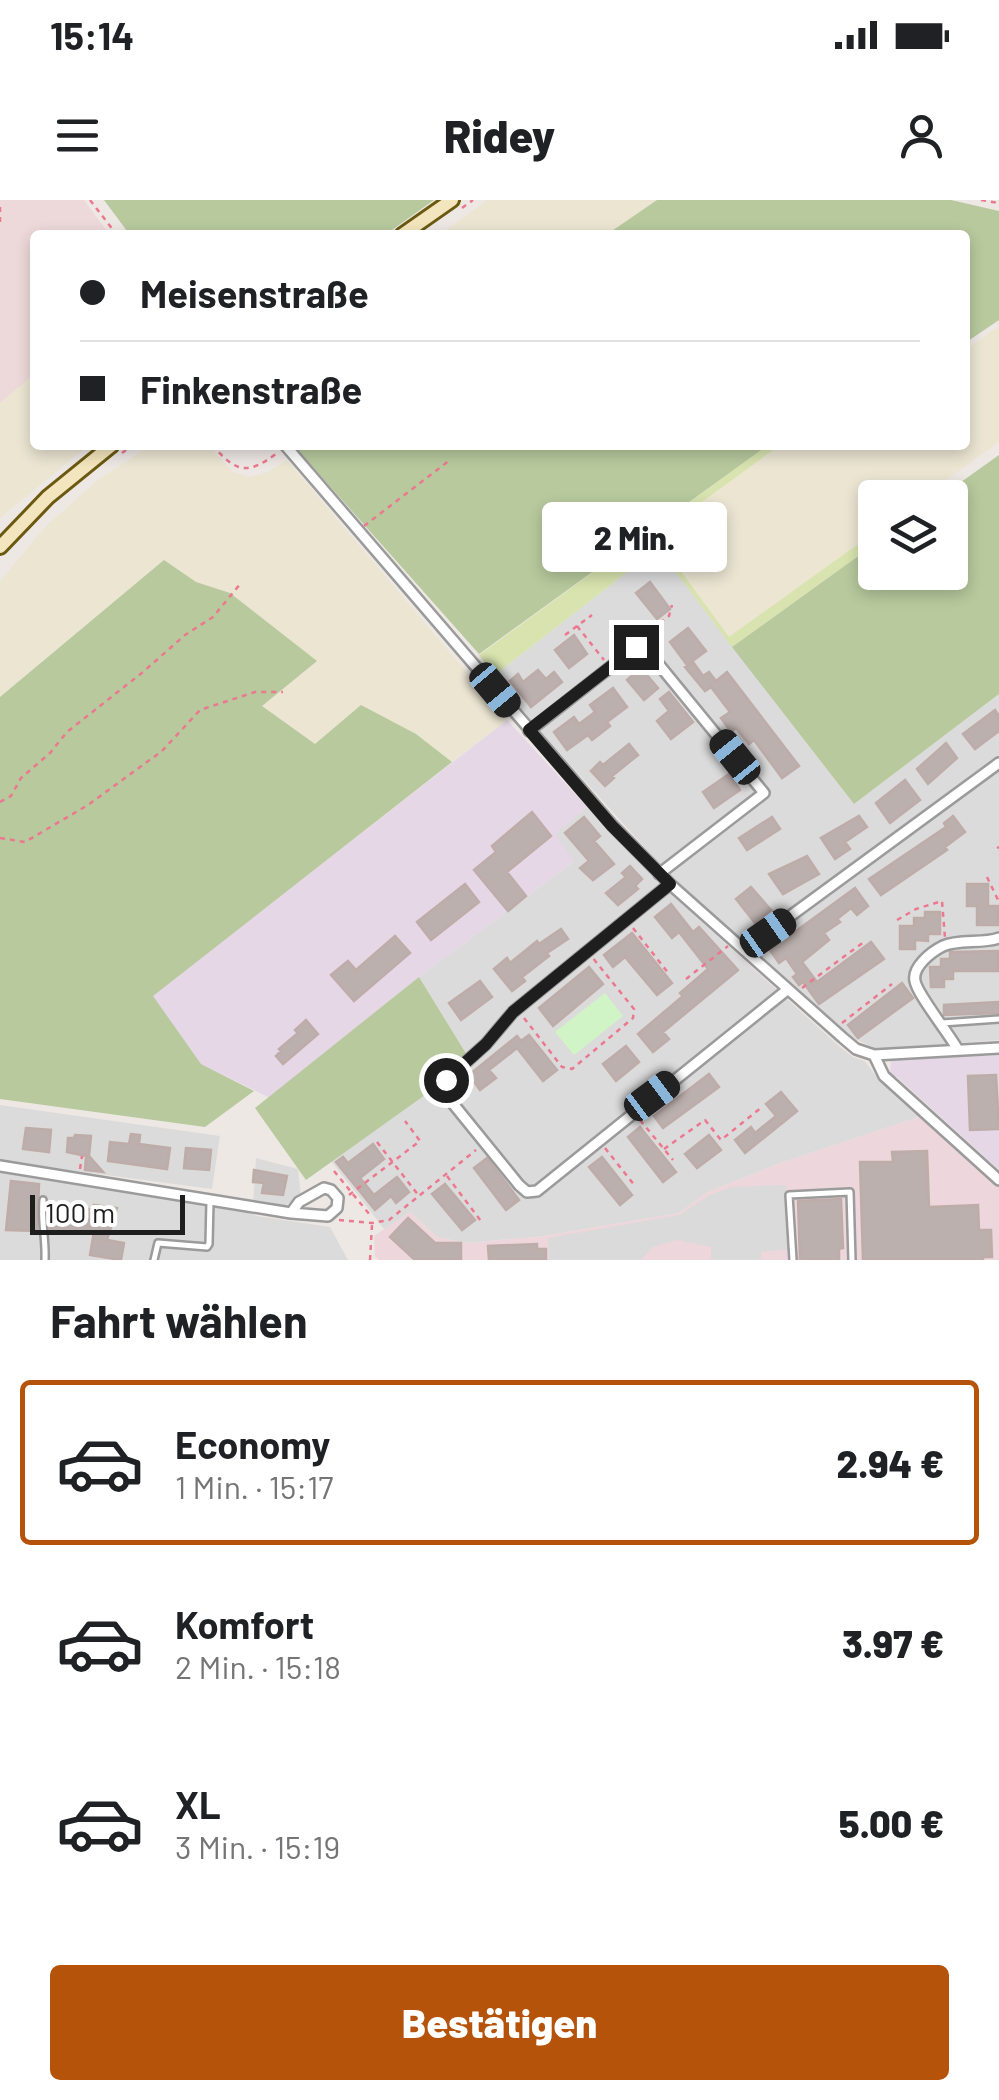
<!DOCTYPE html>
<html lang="de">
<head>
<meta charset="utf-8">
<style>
	:root { --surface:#fff; --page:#f6f6f6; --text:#202124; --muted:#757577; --line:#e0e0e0; --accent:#b45309 }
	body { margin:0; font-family:Barlow,sans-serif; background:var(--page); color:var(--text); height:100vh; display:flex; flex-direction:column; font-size:38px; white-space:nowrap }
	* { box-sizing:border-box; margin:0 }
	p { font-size:32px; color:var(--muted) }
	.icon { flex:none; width:55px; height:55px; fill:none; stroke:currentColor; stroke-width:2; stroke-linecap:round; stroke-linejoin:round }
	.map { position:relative; height:1060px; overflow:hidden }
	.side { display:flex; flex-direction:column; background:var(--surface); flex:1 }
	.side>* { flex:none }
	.hud { position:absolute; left:30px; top:30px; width:940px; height:220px; border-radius:10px; box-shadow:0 5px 15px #0003; display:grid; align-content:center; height:220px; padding:0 50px; background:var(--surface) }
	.fabs { position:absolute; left:858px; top:280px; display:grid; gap:20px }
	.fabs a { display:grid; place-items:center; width:110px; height:110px; border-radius:10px; background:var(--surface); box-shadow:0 5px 15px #0003; font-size:50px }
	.scale { position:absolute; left:30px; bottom:25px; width:155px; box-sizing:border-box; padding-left:10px; border:5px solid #1e1e1e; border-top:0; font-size:28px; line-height:35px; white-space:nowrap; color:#1e1e1e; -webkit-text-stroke:8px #fff; paint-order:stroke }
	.end { position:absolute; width:45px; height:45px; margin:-22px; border:12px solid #1e1e1e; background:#fff; box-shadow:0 0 0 5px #fff }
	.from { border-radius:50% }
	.bubble { position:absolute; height:70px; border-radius:10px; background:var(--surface); box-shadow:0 5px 15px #0003; font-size:32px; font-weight:800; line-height:70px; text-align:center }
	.car { position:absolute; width:30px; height:60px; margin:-30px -15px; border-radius:12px; box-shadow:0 0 8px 2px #0007; background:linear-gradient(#222 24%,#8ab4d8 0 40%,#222 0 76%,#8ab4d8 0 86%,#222 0) }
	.hud b { display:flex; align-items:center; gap:35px; height:95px; font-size:38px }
	.hud b+b { border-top:2px solid var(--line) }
	.hud i { width:25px; height:25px; background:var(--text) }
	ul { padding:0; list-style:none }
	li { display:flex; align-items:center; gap:30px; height:165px; margin:0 20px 15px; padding:0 30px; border:5px solid transparent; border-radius:10px }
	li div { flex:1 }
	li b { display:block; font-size:38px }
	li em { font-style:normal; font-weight:800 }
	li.current { border-color:var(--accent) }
	li>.icon { width:90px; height:90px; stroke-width:1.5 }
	h2 { padding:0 50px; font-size:45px; line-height:120px }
	.button { display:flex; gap:20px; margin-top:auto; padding:20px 50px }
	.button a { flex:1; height:115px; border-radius:10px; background:var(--accent); color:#fff; font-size:40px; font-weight:800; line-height:115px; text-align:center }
	.status { display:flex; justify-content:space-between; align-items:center; height:70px; padding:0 50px; background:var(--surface); direction:ltr }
	.status svg { height:28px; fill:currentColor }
	header { display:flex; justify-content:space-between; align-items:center; height:130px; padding:0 50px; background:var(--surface); font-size:45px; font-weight:800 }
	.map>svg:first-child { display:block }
</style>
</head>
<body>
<div class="status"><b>15:14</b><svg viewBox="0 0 49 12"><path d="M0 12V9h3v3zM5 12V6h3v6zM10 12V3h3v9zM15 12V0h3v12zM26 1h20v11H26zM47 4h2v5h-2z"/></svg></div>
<header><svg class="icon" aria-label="menu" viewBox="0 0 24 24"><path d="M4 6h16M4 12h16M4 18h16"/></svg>Ridey<svg class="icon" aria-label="person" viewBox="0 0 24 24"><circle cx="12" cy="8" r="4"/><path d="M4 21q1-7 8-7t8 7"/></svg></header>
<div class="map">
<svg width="999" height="1060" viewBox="0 0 999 1060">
	<rect width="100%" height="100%" fill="#eee8e5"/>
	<path fill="#dcdbdb" d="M658,348L854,604L999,494V840L877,849L853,838L674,680L537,528L495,475Z
		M587,607L664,688L839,846L853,857L865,861L876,876L925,915L780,963L706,993L679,1013L544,1036L466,1043L437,1037L410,1012L385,1030L331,961L439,885L469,858L419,777L573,662L554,634Z
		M0,905L220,936L212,989L0,961Z
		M256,958L298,969L301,997L283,1007L253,1004Z
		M0,969L221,1004L257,1016L330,1027L348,1060H0Z"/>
	<path fill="#edd6dc" d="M925,915L999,978V1060H379L375,1056L374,1036L410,1012L437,1037L466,1043L544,1036L679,1013L706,993L780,963Z"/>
	<path fill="#e5d7e6" d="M507,520L587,607L555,634L574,661L419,777L270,898L201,864L152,796Z
		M999,855V970L897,877L890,876L891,859Z"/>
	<path fill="#eed9da" d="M0,0H84L110,35H35V174L0,203Z"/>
	<path fill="#ebe5d2" d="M487,0H657L606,35H439Z
		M999,126V242L923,297L875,298V332L729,438L654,336L780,245H965V150Z
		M35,174V245H89L0,318V203Z
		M151,245H208L233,272L250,277L268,272L287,260L507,520L452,562L416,534L315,545L261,506L316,461L230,393L196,382L164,361L0,497V381L46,326L98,280Z"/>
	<path fill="#d8e3af" d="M768,245H780L655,336L729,437L875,332V344L732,447L658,348L495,475L479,455Z"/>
	<path fill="#b7c99d" d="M104,0H434L385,35H130Z
		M657,0H951L999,11V120L965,143V35H606Z
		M298,245H768L479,454L295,247Z
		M999,255V494L854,604L732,447L875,344V372H950V298L940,297Z
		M164,360L196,382L230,393L317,461L262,506L315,544L361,505L416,534L452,562L153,796L201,864L254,891L205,927L0,899V497Z
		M419,777L467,855L437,882L439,885L306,980L255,908Z"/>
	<path fill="#d0f4c6" d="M605,793L623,816L574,855L555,832Z"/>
	<path fill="#dadada" d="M786,985L788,1049L761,1052V1060H711V1047L677,1040L653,1047L641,1060H549L548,1038L680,1015L708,996L731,987Z"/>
	<path fill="#bbb0ae" stroke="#beaca9" stroke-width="2.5" d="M650,382L670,409L657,419L636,393Z
		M688,428L706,451L687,465L670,442Z
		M574,435L587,454L569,468L555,450Z
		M693,462L703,476L709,472L716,481L727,472L799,566L782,578L754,540L749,544L736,528L731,532L721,518L730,512L711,487L705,491L685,467Z
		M641,468L658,488L644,500L627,480Z
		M538,470L546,479L554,472L562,482L531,507L510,481L518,474L523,482Z
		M613,488L627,507L607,522L610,526L592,540L588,535L567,550L554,532L574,517L579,524L595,512L590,505Z
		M669,492L693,522L671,539L657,521L669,511L660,499Z
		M995,510L999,516V531L975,549L963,534Z
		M946,543L957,558L928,584L917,569Z
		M629,544L638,555L612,576L614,578L605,586L591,571L600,562L603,565Z
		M729,574L740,590L714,608L703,592Z
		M905,580L920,600L890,623L876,603Z
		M532,612L551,636L507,672L526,696L508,711L474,670L496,652L492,646Z
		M859,616L867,627L845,642L850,649L835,659L821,638Z
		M953,616L965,632L945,647L947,650L881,695L869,679L946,627L944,623Z
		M584,617L600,636L594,641L614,664L593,680L580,668L589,661L565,633Z
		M772,617L780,629L747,650L739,638Z
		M807,656L819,674L783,694L769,674Z
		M630,666L642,679L635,686L638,689L618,705L606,693L626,677L622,673Z
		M465,684L479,702L431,740L417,722Z
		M967,684H988V706H998V725H977V706H967Z
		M751,687L771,710L755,723L736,699Z
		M855,688L868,706L857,715L851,708L837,719L840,722L824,733L829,740L802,762L817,782L871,742L884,759L819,804L803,782L799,785L793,777L797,774L786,758L779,763L770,750Z
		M671,704L693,732L699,727L738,770L663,832L669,839L653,852L638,834L683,796L680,793L708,769L679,732L672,738L655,717Z
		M925,712H940V734H928V741L915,740V749H900V726H914V718H925Z
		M561,729L568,739L547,753L549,756L522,777L525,781L512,791L494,769L507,758L510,763L537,741L539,744Z
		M632,733L672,783L657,795L625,757L613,767L604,755Z
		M395,736L410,753L354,801L331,775L348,761L356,770Z
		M998,751V771H953V779H944V787H931L930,767H941V759H950V752Z
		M589,767L603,784L553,826L539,808Z
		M480,781L492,797L461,820L449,803Z
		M902,783L913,798L858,838L848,825Z
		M999,802V813L944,815V805Z
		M306,820L318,834L283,864L276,856L281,851L279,849L298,833L295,830Z
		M529,835L557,870L543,881L517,848L489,870L496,878L480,890L469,875L517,836L521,841Z
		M626,846L639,862L616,881L603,864Z
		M709,874L719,887L663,928L654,916Z
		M996,875L999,929L970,930L968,876Z
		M781,892L797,911L745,953L735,940L751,927L755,933L776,916L766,904Z
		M640,927L676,972L663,982L628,937Z
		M26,928L51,930L49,952L23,949Z
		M131,934L140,935L139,944L170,948L167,969L108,961L110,942L129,944Z
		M75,935L91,936L89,956L103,972L85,970L86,956L67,952L68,938H74Z
		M709,935L721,950L697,968L685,954Z
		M373,944L384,959L360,978L374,995L397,977L409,992L396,1003L391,996L375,1010L336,962L343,957L348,963Z
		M186,948L211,950L209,970L184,968Z
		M927,951L929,1007L978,1005L979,1030H991L992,1057H983V1060H863L860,962H893L892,952Z
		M602,957L632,995L620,1005L589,967Z
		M487,958L519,1000L506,1010L474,968Z
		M254,970L287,976L283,995L262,993L264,983L253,982Z
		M11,981L39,984L37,1031L6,1030Z
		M445,984L475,1020L462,1030L432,994Z
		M841,999L843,1048L839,1049V1060H800L798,1001Z
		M94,1005L117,1008L107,1040L124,1043L121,1060L90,1055L94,1032L50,1031L49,1014H66V1009H93Z
		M408,1018L435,1043H461V1060H415L390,1037Z
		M537,1044V1049H546V1060H489L488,1046Z"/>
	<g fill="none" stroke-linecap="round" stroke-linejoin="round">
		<defs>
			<path id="lane" d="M942,823L999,819
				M43,1000C41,1022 46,1039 45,1060
				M154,1060L158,1043L207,1047L209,1044L210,1001
				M793,1060L789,995L850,992L852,1060"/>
			<path id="street" d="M285,245L612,625L670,684L843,838L856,849L874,855L999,848
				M529,531L632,450L641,447L647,450L764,593L659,674
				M670,684L513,812L486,844L446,880V895L519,985L527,992L537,991L787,790
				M744,750L999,563
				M958,850C950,835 917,794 915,781C912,767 931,752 943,746C959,739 982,744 999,738
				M874,855L884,876L999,980
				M0,966L291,1013
				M324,988L331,990L338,998L337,1008L328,1016L291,1013L299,1002Z"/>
			<path id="secondary" d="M402,35L452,0
				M0,347L48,297L112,245"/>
		</defs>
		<use href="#lane" stroke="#9b9b9b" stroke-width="10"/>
		<use href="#street" stroke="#9b9b9b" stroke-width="14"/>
		<use href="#secondary" stroke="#6a590f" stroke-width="18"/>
		<path stroke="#ec788f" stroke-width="2.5" stroke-dasharray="5 5" stroke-linecap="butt" d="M90,0L117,35
			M981,0L999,3
			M0,7V23
			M462,8L473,0
			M212,245C236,272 247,276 277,253
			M122,253L133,245
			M364,326L450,260
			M577,426L604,460
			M565,435L592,415
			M644,435L669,416L672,405
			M0,602L11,596L21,578L50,553L67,532L143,472L185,435L213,417L241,383
			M0,638L25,642L88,605L162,551L200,510L255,492H283
			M997,648L999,647
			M987,677L999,702
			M897,720L916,709L942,701L945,738
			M633,728L669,774
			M686,779L728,746
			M802,788L865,741
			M524,818L562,867L572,869L633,818L634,809L592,757
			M842,823L892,784
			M640,920L673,960
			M377,942L419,996
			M605,948L635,986
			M664,949L705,920L721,940L762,907
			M80,969L82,956
			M334,971L370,1015
			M447,976L481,1021
			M349,995L420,941L405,921
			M339,1020L372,1023L389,1020L476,950
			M370,1060L372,1025"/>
		<use href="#lane" stroke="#fff" stroke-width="5"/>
		<use href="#street" stroke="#fff" stroke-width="9"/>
		<use href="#secondary" stroke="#f3e6be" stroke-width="12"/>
	</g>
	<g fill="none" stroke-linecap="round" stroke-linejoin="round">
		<path stroke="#1e1e1e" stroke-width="12" d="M446,880L486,844L513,812L670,684L612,626L529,530L636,447"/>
	</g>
</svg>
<div class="fabs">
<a><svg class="icon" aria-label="layers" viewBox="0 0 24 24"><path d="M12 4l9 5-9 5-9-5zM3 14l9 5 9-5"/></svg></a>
</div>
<div class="scale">100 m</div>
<i class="end from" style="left:446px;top:880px"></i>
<i class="end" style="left:636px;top:447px"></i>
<div class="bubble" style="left:542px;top:302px;width:185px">2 Min.</div>
<i class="car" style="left:495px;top:490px;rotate:140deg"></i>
<i class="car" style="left:735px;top:557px;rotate:321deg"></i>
<i class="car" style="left:768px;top:733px;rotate:55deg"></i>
<i class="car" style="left:652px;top:896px;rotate:53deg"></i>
<div class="hud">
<b><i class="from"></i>Meisenstraße</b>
<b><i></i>Finkenstraße</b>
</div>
</div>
<section class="side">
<h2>Fahrt wählen</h2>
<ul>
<li class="current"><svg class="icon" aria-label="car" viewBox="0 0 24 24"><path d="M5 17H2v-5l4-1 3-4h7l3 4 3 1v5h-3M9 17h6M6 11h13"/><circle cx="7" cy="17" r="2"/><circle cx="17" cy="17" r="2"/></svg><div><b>Economy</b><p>1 Min. · 15:17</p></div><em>2.94 €</em></li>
<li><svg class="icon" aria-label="car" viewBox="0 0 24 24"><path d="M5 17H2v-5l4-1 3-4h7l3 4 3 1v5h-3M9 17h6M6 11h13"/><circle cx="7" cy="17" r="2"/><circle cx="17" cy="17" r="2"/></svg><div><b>Komfort</b><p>2 Min. · 15:18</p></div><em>3.97 €</em></li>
<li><svg class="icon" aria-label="car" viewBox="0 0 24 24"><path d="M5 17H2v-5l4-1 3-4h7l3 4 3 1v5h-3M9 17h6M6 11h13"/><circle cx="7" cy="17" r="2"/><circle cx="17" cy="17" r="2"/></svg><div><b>XL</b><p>3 Min. · 15:19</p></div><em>5.00 €</em></li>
</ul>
<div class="button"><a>Bestätigen</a></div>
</section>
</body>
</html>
